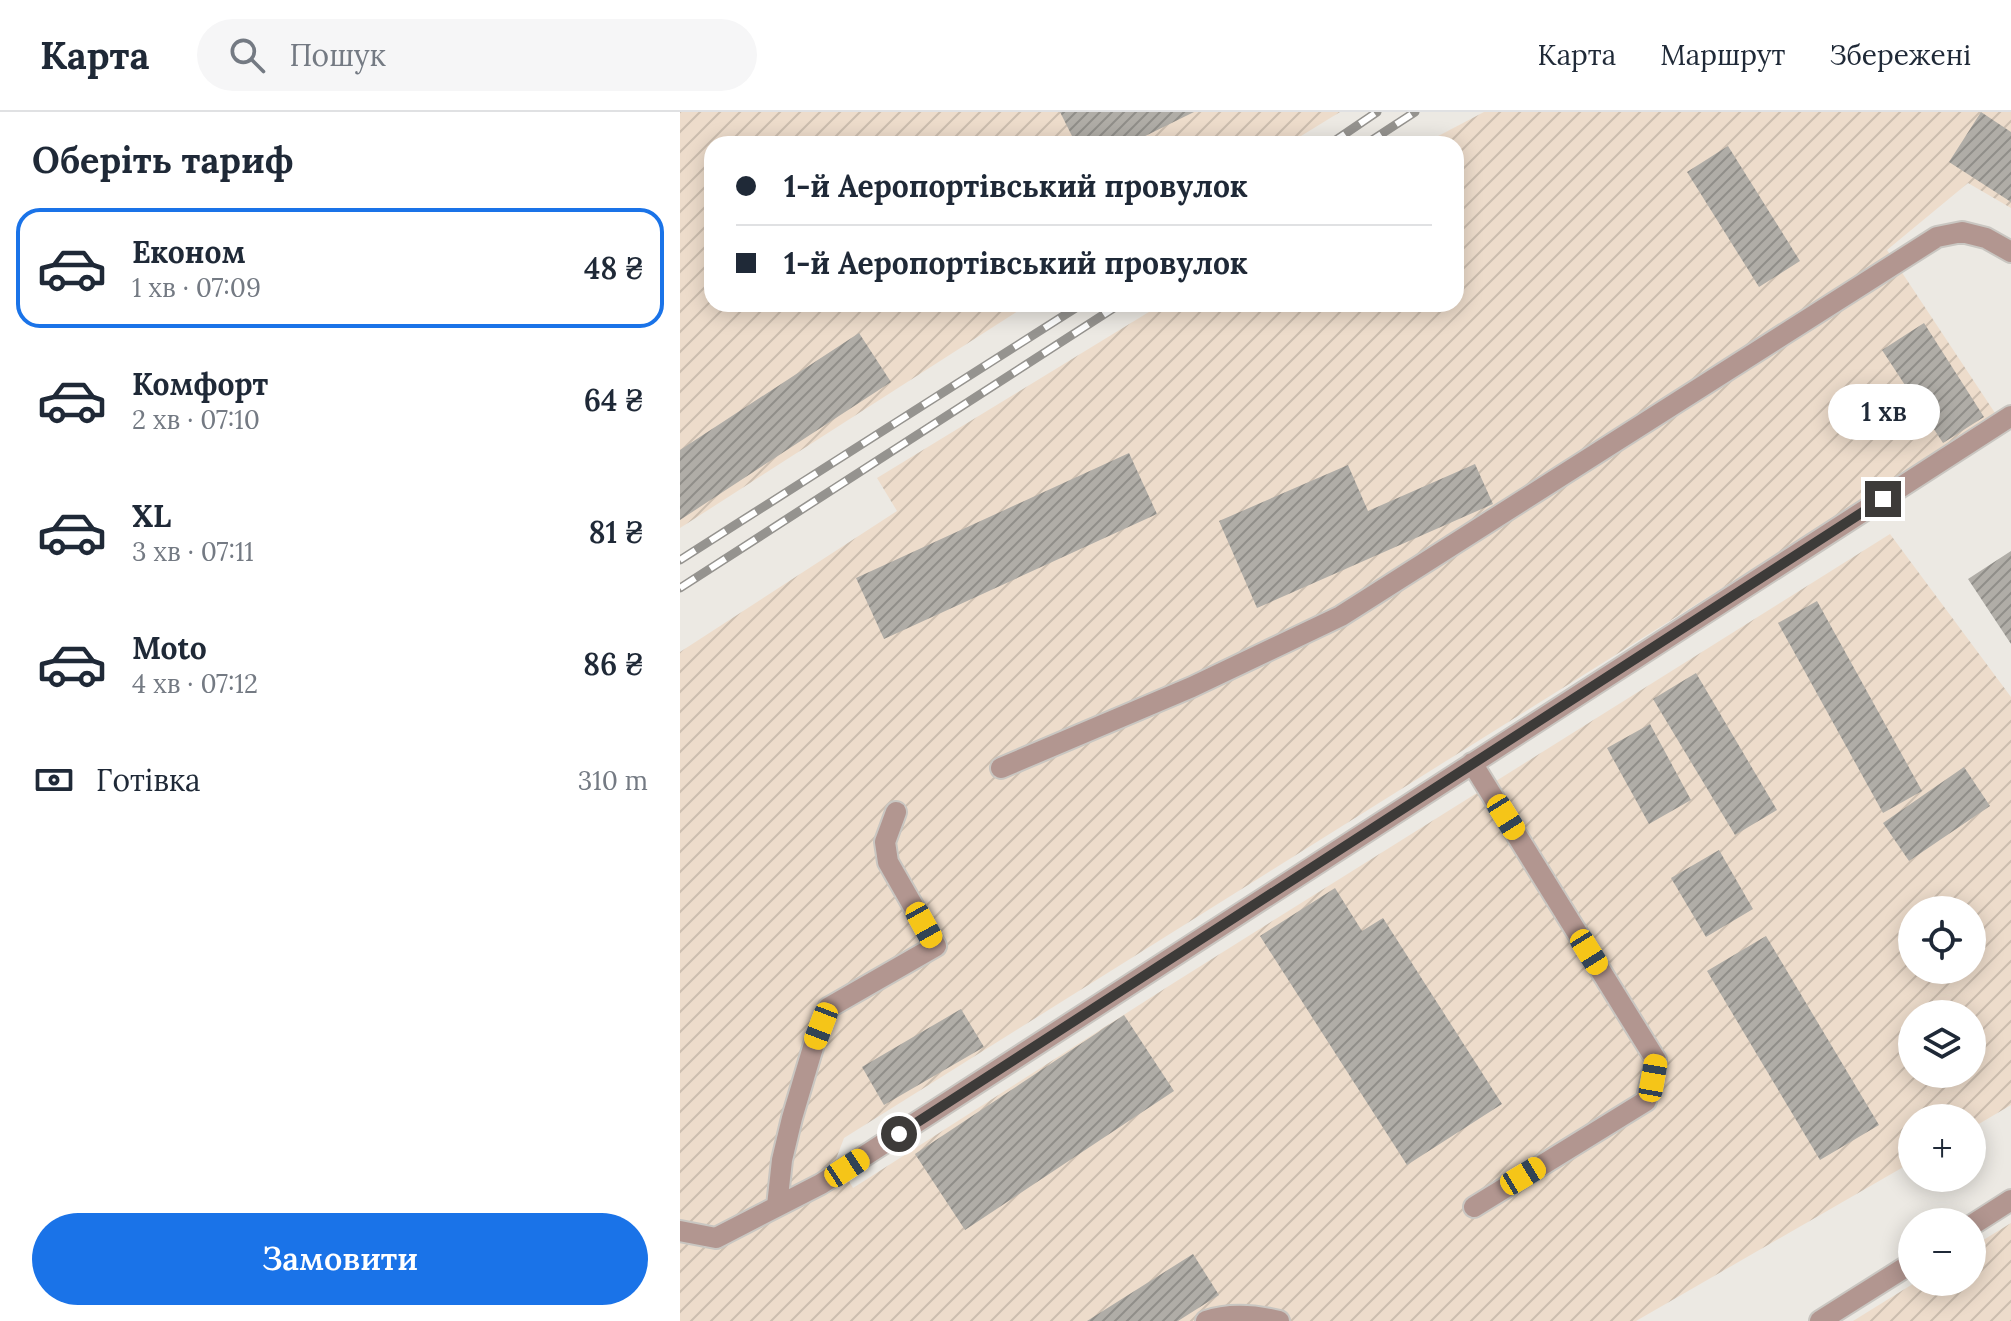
<!DOCTYPE html>
<html lang="uk">
<head>
<meta charset="utf-8">
<style>
	:root { --surface:#fff; --page:#f6f6f7; --text:#1f2937; --muted:#747a83; --line:#e0e1e3; --accent:#1a73e8 }
	body { margin:0; font-family:Lora,serif; background:var(--page); color:var(--text); height:100vh; display:flex; flex-direction:column; font-size:30px; white-space:nowrap }
	* { box-sizing:border-box; margin:0 }
	p { font-size:26px; color:var(--muted) }
	.icon { flex:none; width:44px; height:44px; fill:none; stroke:currentColor; stroke-width:2; stroke-linecap:round; stroke-linejoin:round }
	.map { position:relative; flex:1; overflow:hidden }
	.panel { display:flex; flex-direction:column; background:var(--surface); width:680px }
	.panel>* { flex:none }
	.guide { position:absolute; left:24px; top:24px; width:760px; height:176px; border-radius:24px; box-shadow:0 4px 20px #0003; display:grid; align-content:center; height:176px; padding:0 32px; background:var(--surface) }
	.buttons { position:absolute; left:1218px; top:784px; display:grid; gap:16px }
	.buttons a { display:grid; place-items:center; width:88px; height:88px; border-radius:50%; background:var(--surface); box-shadow:0 4px 20px #0003; font-size:40px }
	.end { position:absolute; width:36px; height:36px; margin:-18px; border:10px solid #3d3b39; background:#fff; box-shadow:0 0 0 4px #fff }
	.from { border-radius:50% }
	.bubble { position:absolute; height:56px; border-radius:28px; background:var(--surface); box-shadow:0 4px 20px #0003; font-size:26px; font-weight:600; line-height:56px; text-align:center }
	.car { position:absolute; width:24px; height:48px; margin:-24px -12px; border-radius:10px; box-shadow:0 0 6px 2px #0007; background:linear-gradient(#f5c518 24%,#345 0 40%,#f5c518 0 76%,#345 0 86%,#f5c518 0) }
	.guide b { display:flex; align-items:center; gap:28px; height:76px; font-size:30px }
	.guide b+b { border-top:2px solid var(--line) }
	.guide i { width:20px; height:20px; background:var(--text) }
	ul { padding:0; list-style:none }
	li { display:flex; align-items:center; gap:24px; height:120px; margin:0 16px 12px; padding:0 16px; border:4px solid transparent; border-radius:24px }
	li div { flex:1 }
	li b { display:block; font-size:30px }
	li em { font-style:normal; font-weight:600 }
	li.active { border-color:var(--accent) }
	li>.icon { width:72px; height:72px; stroke-width:1.5 }
	h2 { padding:0 32px; font-size:36px; line-height:96px }
	.pay { display:flex; align-items:center; gap:20px; height:88px; padding:0 32px; font-size:30px }
	.pay p { margin-inline-start:auto }
	.primary-button { display:flex; gap:16px; margin-top:auto; padding:16px 32px }
	.primary-button a { flex:1; height:92px; border-radius:48px; background:var(--accent); color:#fff; font-size:32px; font-weight:600; line-height:92px; text-align:center }
	header { display:flex; align-items:center; gap:48px; box-sizing:border-box; height:112px; padding:0 40px; background:var(--surface); border-bottom:2px solid var(--line) }
	header strong { font-size:38px }
	nav { display:flex; gap:44px; margin-inline-start:auto; font-size:28px }
	.search { width:560px; height:72px; background:var(--page); display:flex; align-items:center; gap:20px; box-sizing:border-box; padding:0 28px; border-radius:44px; color:var(--muted); font-size:30px }
	main { display:flex; flex:1; min-height:0 }
	.map>svg:first-child { display:block }
</style>
</head>
<body>
<header>
<strong>Карта</strong>
<div class="search"><svg class="icon" aria-label="search" viewBox="0 0 24 24"><circle cx="10" cy="10" r="6"/><path d="M15 15l6 6"/></svg>Пошук</div>
<nav><a>Карта</a><a>Маршрут</a><a>Збережені</a></nav>
</header>
<main>
<section class="panel">
<h2>Оберіть тариф</h2>
<ul>
<li class="active"><svg class="icon" aria-label="car" viewBox="0 0 24 24"><path d="M5 17H2v-5l4-1 3-4h7l3 4 3 1v5h-3M9 17h6M6 11h13"/><circle cx="7" cy="17" r="2"/><circle cx="17" cy="17" r="2"/></svg><div><b>Економ</b><p>1 хв · 07:09</p></div><em>48 ₴</em></li>
<li><svg class="icon" aria-label="car" viewBox="0 0 24 24"><path d="M5 17H2v-5l4-1 3-4h7l3 4 3 1v5h-3M9 17h6M6 11h13"/><circle cx="7" cy="17" r="2"/><circle cx="17" cy="17" r="2"/></svg><div><b>Комфорт</b><p>2 хв · 07:10</p></div><em>64 ₴</em></li>
<li><svg class="icon" aria-label="car" viewBox="0 0 24 24"><path d="M5 17H2v-5l4-1 3-4h7l3 4 3 1v5h-3M9 17h6M6 11h13"/><circle cx="7" cy="17" r="2"/><circle cx="17" cy="17" r="2"/></svg><div><b>XL</b><p>3 хв · 07:11</p></div><em>81 ₴</em></li>
<li><svg class="icon" aria-label="car" viewBox="0 0 24 24"><path d="M5 17H2v-5l4-1 3-4h7l3 4 3 1v5h-3M9 17h6M6 11h13"/><circle cx="7" cy="17" r="2"/><circle cx="17" cy="17" r="2"/></svg><div><b>Moto</b><p>4 хв · 07:12</p></div><em>86 ₴</em></li>
</ul>
<div class="pay"><svg class="icon" aria-label="cash" viewBox="0 0 24 24"><path d="M3 7h18v10H3z"/><circle cx="12" cy="12" r="2"/></svg>Готівка<p>310 m</p></div>
<div class="primary-button"><a>Замовити</a></div>
</section>
<div class="map">
<svg width="1331" height="1209" viewBox="0 0 1331 1209">
	<defs>
		<pattern id="industrial-furrows" width="10" height="10" patternUnits="userSpaceOnUse" patternTransform="scale(2)"><rect width="10" height="10" fill="#eddccb"/><path d="M-1 1l2-2M0 10L10 0M9 11l2-2" fill="none" stroke="#ccbeaf"/></pattern>
		<pattern id="building-hatch" width="6" height="6" patternUnits="userSpaceOnUse" patternTransform="scale(2)"><rect width="6" height="6" fill="#b0ada7"/><path d="M-1 1l2-2M0 6l6-6M5 7l2-2" fill="none" stroke="#908e89"/></pattern>
	</defs>
	<rect width="100%" height="100%" fill="#ece9e3"/>
	<path fill="url(#industrial-furrows)" fill-rule="evenodd" d="M0,0H660L608,32H32V192H349L0,416Z
		M804,0H1331V96L1288,71L1207,138L1317,304L164,1026L156,1047L173,1076L492,872L1210,422L1331,585V993L1292,1016V1006H1232V1050L956,1209H0V540L217,399L197,366L482,192H776V32H743ZM1232,798H1292V858H1232ZM1232,902H1292V962H1232Z
		M1331,1111V1209H1173L1236,1170H1292V1135Z"/>
	<path fill="url(#building-hatch)" d="M380,0H514L449,32H396Z
		M1301,0L1331,20V90L1269,50Z
		M1048,34L1120,149L1079,175L1007,60Z
		M1244,211L1304,305L1263,331L1202,238Z
		M179,221L211,270L0,408V338Z
		M449,341L477,402L204,527L176,466Z
		M795,352L813,392L577,496L539,409L668,353L688,399Z
		M1331,439V532L1288,467Z
		M1137,489L1242,679L1203,701L1098,511Z
		M1016,561L1097,698L1055,723L973,587Z
		M970,612L1011,688L969,712L927,636Z
		M1284,655L1310,694L1229,749L1203,711Z
		M1039,738L1073,797L1026,825L991,766Z
		M655,776L682,819L703,806L822,992L727,1053L580,824Z
		M1086,824L1199,1013L1140,1048L1027,859Z
		M281,897L304,935L204,993L182,955Z
		M444,903L494,979L285,1118L235,1042Z
		M513,1142L539,1183L498,1209H407Z"/>
	<g fill="none" stroke-linecap="round" stroke-linejoin="round">
		<defs>
			<path id="minor" d="M792,651L976,948L966,989L794,1095
				M321,656L512,575L661,504L1257,125L1282,120L1306,126L1331,140
				M97,1094L102,1048L112,1006L134,932L148,896L256,834L208,750L205,730L216,700
				M1292,1113L1331,1088
				M0,1119L36,1126L141,1072L1331,304
				M526,1209C549,1201 575,1203 599,1209
				M1140,1209L1232,1151"/>
		</defs>
		<use href="#minor" stroke="#c9c6c1" stroke-width="24"/>
		<use href="#minor" stroke="#b29690" stroke-width="20"/>
		<defs>
			<path id="rail" d="M650,32L697,0
				M686,32L735,0
				M0,448L402,192
				M0,476L440,192"/>
		</defs>
		<use href="#rail" stroke="#95938f" stroke-width="9"/>
		<use href="#rail" stroke="#fff" stroke-width="6" stroke-dasharray="18" stroke-linecap="butt"/>
	</g>
	<g fill="none" stroke-linecap="round" stroke-linejoin="round">
		<path stroke="#3d3b39" stroke-width="10" d="M219,1022L1203,387"/>
	</g>
</svg>
<div class="buttons">
<a><svg class="icon" aria-label="locate" viewBox="0 0 24 24"><circle cx="12" cy="12" r="6"/><path d="M12 2v4M12 18v4M2 12h4M18 12h4"/></svg></a>
<a><svg class="icon" aria-label="layers" viewBox="0 0 24 24"><path d="M12 4l9 5-9 5-9-5zM3 14l9 5 9-5"/></svg></a>
<a>+</a>
<a>−</a>
</div>
<i class="end from" style="left:219px;top:1022px"></i>
<i class="end" style="left:1203px;top:387px"></i>
<div class="bubble" style="left:1148px;top:272px;width:112px">1 хв</div>
<i class="car" style="left:826px;top:705px;rotate:148deg"></i>
<i class="car" style="left:244px;top:813px;rotate:151deg"></i>
<i class="car" style="left:909px;top:840px;rotate:148deg"></i>
<i class="car" style="left:141px;top:914px;rotate:201deg"></i>
<i class="car" style="left:973px;top:966px;rotate:10deg"></i>
<i class="car" style="left:167px;top:1056px;rotate:57deg"></i>
<i class="car" style="left:843px;top:1064px;rotate:59deg"></i>
<div class="guide">
<b><i class="from"></i>1-й Аеропортівський провулок</b>
<b><i></i>1-й Аеропортівський провулок</b>
</div>
</div>
</main>
</body>
</html>
